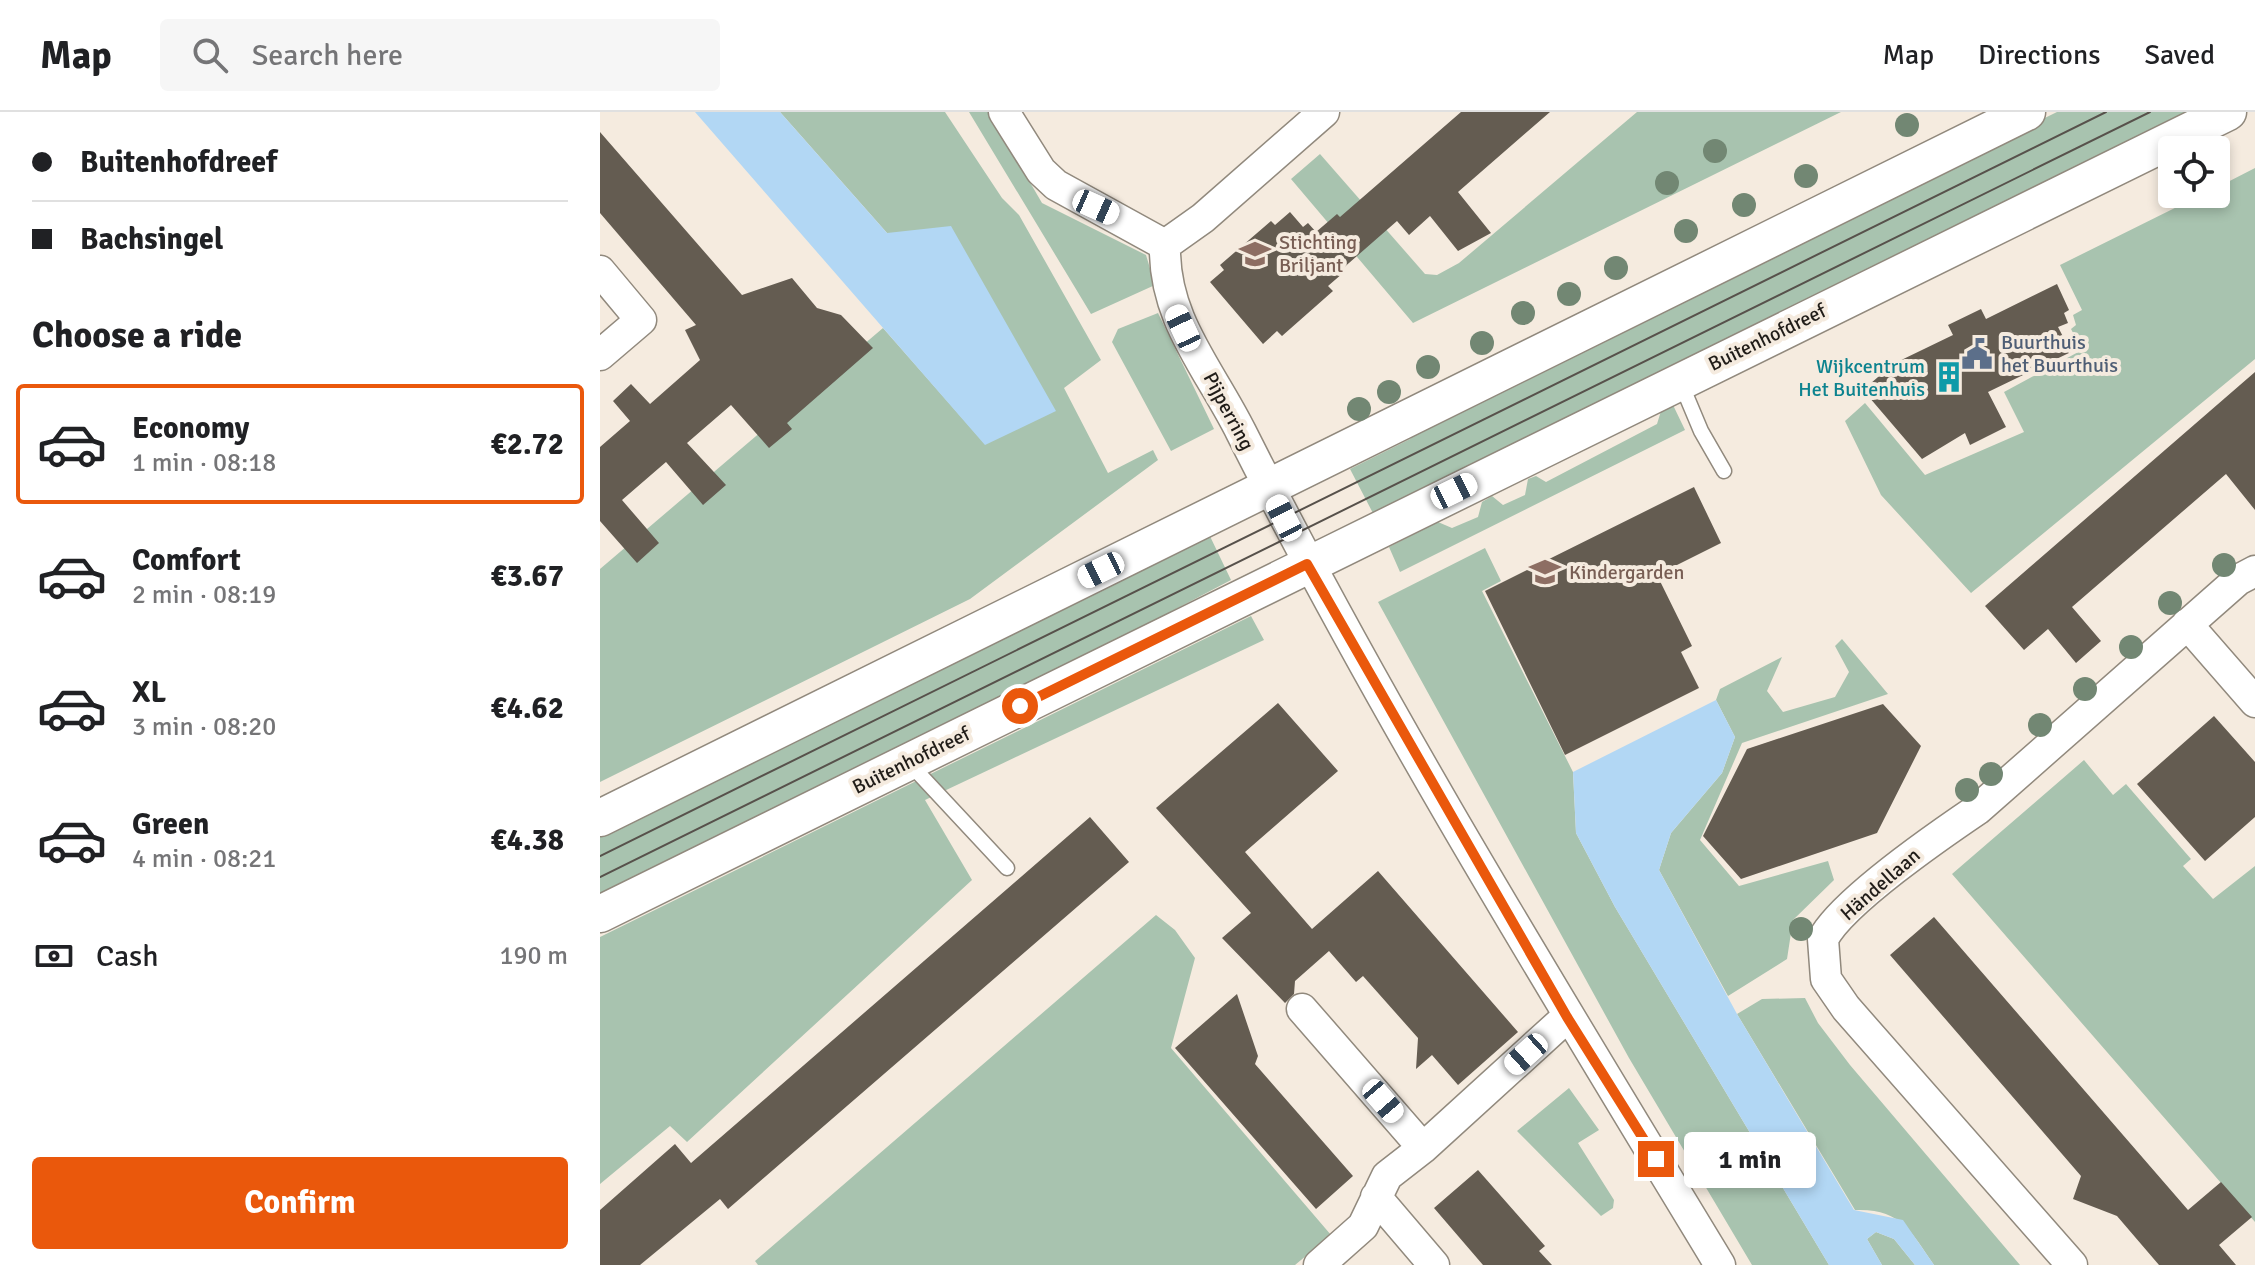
<!DOCTYPE html>
<html lang="en">
<head>
<meta charset="utf-8">
<style>
	:root { --surface:#fff; --page:#f6f6f6; --text:#202124; --muted:#757577; --line:#e0e0e0; --accent:#ea580c }
	body { margin:0; font-family:Signika,sans-serif; background:var(--page); color:var(--text); height:100vh; display:flex; flex-direction:column; font-size:30px; white-space:nowrap }
	* { box-sizing:border-box; margin:0 }
	p { font-size:26px; color:var(--muted) }
	.icon { flex:none; width:44px; height:44px; fill:none; stroke:currentColor; stroke-width:2; stroke-linecap:round; stroke-linejoin:round }
	.map { position:relative; flex:1; overflow:hidden }
	.sheet { display:flex; flex-direction:column; background:var(--surface); width:600px }
	.sheet>* { flex:none }
	.banner { display:grid; align-content:center; height:176px; padding:0 32px; background:var(--surface) }
	.tools { position:absolute; left:1558px; top:24px; display:grid; gap:16px }
	.tools a { display:grid; place-items:center; width:72px; height:72px; border-radius:8px; background:var(--surface); box-shadow:0 4px 12px #0003; font-size:40px }
	.end { position:absolute; width:36px; height:36px; margin:-18px; border:10px solid #ea580c; background:#fff; box-shadow:0 0 0 4px #fff }
	.from { border-radius:50% }
	.bubble { position:absolute; height:56px; border-radius:8px; background:var(--surface); box-shadow:0 4px 12px #0003; font-size:26px; font-weight:700; line-height:56px; text-align:center }
	.car { position:absolute; width:24px; height:48px; margin:-24px -12px; border-radius:10px; box-shadow:0 0 6px 2px #0007; background:linear-gradient(#fff 24%,#345 0 40%,#fff 0 76%,#345 0 86%,#fff 0) }
	.banner b { display:flex; align-items:center; gap:28px; height:76px; font-size:30px }
	.banner b+b { border-top:2px solid var(--line) }
	.banner i { width:20px; height:20px; background:var(--text) }
	ul { padding:0; list-style:none }
	li { display:flex; align-items:center; gap:24px; height:120px; margin:0 16px 12px; padding:0 16px; border:4px solid transparent; border-radius:8px }
	li div { flex:1 }
	li b { display:block; font-size:30px }
	li em { font-style:normal; font-weight:700 }
	li.on { border-color:var(--accent) }
	li>.icon { width:72px; height:72px; stroke-width:1.5 }
	h2 { padding:0 32px; font-size:36px; line-height:96px }
	.pay { display:flex; align-items:center; gap:20px; height:88px; padding:0 32px; font-size:30px }
	.pay p { margin-inline-start:auto }
	.cta { display:flex; gap:16px; margin-top:auto; padding:16px 32px }
	.cta a { flex:1; height:92px; border-radius:8px; background:var(--accent); color:#fff; font-size:32px; font-weight:700; line-height:92px; text-align:center }
	header { display:flex; align-items:center; gap:48px; box-sizing:border-box; height:112px; padding:0 40px; background:var(--surface); border-bottom:2px solid var(--line) }
	header strong { font-size:38px }
	nav { display:flex; gap:44px; margin-inline-start:auto; font-size:28px }
	.search { width:560px; height:72px; background:var(--page); display:flex; align-items:center; gap:20px; box-sizing:border-box; padding:0 28px; border-radius:8px; color:var(--muted); font-size:30px }
	main { display:flex; flex:1; min-height:0 }
	.map>svg:first-child { display:block }
</style>
</head>
<body>
<header>
<strong>Map</strong>
<div class="search"><svg class="icon" aria-label="search" viewBox="0 0 24 24"><circle cx="10" cy="10" r="6"/><path d="M15 15l6 6"/></svg>Search here</div>
<nav><a>Map</a><a>Directions</a><a>Saved</a></nav>
</header>
<main>
<section class="sheet">
<div class="banner">
<b><i class="from"></i>Buitenhofdreef</b>
<b><i></i>Bachsingel</b>
</div>
<h2>Choose a ride</h2>
<ul>
<li class="on"><svg class="icon" aria-label="car" viewBox="0 0 24 24"><path d="M5 17H2v-5l4-1 3-4h7l3 4 3 1v5h-3M9 17h6M6 11h13"/><circle cx="7" cy="17" r="2"/><circle cx="17" cy="17" r="2"/></svg><div><b>Economy</b><p>1 min · 08:18</p></div><em>€2.72</em></li>
<li><svg class="icon" aria-label="car" viewBox="0 0 24 24"><path d="M5 17H2v-5l4-1 3-4h7l3 4 3 1v5h-3M9 17h6M6 11h13"/><circle cx="7" cy="17" r="2"/><circle cx="17" cy="17" r="2"/></svg><div><b>Comfort</b><p>2 min · 08:19</p></div><em>€3.67</em></li>
<li><svg class="icon" aria-label="car" viewBox="0 0 24 24"><path d="M5 17H2v-5l4-1 3-4h7l3 4 3 1v5h-3M9 17h6M6 11h13"/><circle cx="7" cy="17" r="2"/><circle cx="17" cy="17" r="2"/></svg><div><b>XL</b><p>3 min · 08:20</p></div><em>€4.62</em></li>
<li><svg class="icon" aria-label="car" viewBox="0 0 24 24"><path d="M5 17H2v-5l4-1 3-4h7l3 4 3 1v5h-3M9 17h6M6 11h13"/><circle cx="7" cy="17" r="2"/><circle cx="17" cy="17" r="2"/></svg><div><b>Green</b><p>4 min · 08:21</p></div><em>€4.38</em></li>
</ul>
<div class="pay"><svg class="icon" aria-label="cash" viewBox="0 0 24 24"><path d="M3 7h18v10H3z"/><circle cx="12" cy="12" r="2"/></svg>Cash<p>190 m</p></div>
<div class="cta"><a>Confirm</a></div>
</section>
<div class="map">
<svg width="1655" height="1153" viewBox="0 0 1655 1153">
	<rect width="100%" height="100%" fill="#f5ebdf"/>
	<path fill="#a8c3af" d="M180,0H345L402,86L419,103L501,248L464,276L508,361L553,338L558,348L370,487L0,670V457L283,216L385,332L287,121Z
		M369,0H389L442,91L546,143L555,173L491,202Z
		M1037,0H1241L813,211L691,67L720,42L825,162L837,163L859,151Z
		M1457,0H1599L776,407L750,357L810,327L824,310Z
		M1655,56V247L1371,481L1281,383L1245,309L1265,291L1325,363L1424,320L1404,280L1482,238L1471,217L1476,213L1473,203L1482,198L1460,153L1603,82H1616V76Z
		M558,201L614,317L571,339L512,230L518,217Z
		M1073,293L1085,318L800,460L789,435L838,410L852,416L878,405L882,390L892,384L903,393L925,383L928,367L936,364L946,370L1057,312L1061,299Z
		M607,418L631,468L572,499L553,518L0,791V719Z
		M885,436L901,469L882,479L973,660L976,721L1015,795L1229,1153H1152L1029,946L778,490Z
		M651,504L664,528L325,688L372,768L87,1030L70,1014L0,1072V825Z
		M1242,527L1288,582L1142,631L1100,728L1139,774L1228,749L1234,768L1193,808L1187,847L1128,884L1059,758L1071,721L1122,661L1135,625L1116,588L1120,577L1182,545L1167,579L1183,600L1235,585L1249,560L1235,534Z
		M1484,648L1513,683L1526,672L1591,747L1583,754L1613,787L1655,754V1110L1352,762Z
		M556,803L575,818L595,846L571,936L731,1123L695,1153H158L155,1149Z
		M1205,886L1218,911L1250,953L1420,1153H1334C1311,1119 1300,1096 1255,1098L1137,902L1162,887Z
		M969,976L999,1018L978,1031L1014,1088L1013,1096L1001,1104L917,1019Z
		M1276,1120L1294,1127L1315,1153H1282L1267,1127Z"/>
	<path fill="#b2d7f4" d="M95,0H180L287,121L351,114L456,299L385,333Z
		M1116,588L1135,625L1122,661L1071,721L1059,758L1137,902L1254,1098L1303,1108L1334,1153H1315L1294,1127L1276,1120L1267,1127L1282,1153H1229L1015,795L976,721L973,660Z"/>
	<path fill="#645c51" d="M861,0H950L858,80L891,121L858,139L830,104L809,123L797,109L741,158L743,161L728,174L733,179L682,224L677,219L663,232L610,170L624,158L620,153L671,109L675,113L690,100L703,115L708,111L716,120L737,102L740,105Z
		M0,20L142,183L192,166L217,196L241,203L273,236L187,311L192,317L169,336L131,293L87,331L126,373L103,393L66,350L22,388L59,431L37,451L0,409V335L30,309L13,289L31,272L50,292L100,248L85,218L96,213L0,101Z
		M1457,172L1469,198L1464,201L1468,211L1458,215L1471,240L1388,280L1406,315L1370,333L1365,321L1322,347L1263,278L1293,252L1353,223L1348,213L1381,197L1386,207Z
		M1655,260V398L1626,362L1472,495L1501,529L1476,551L1448,517L1424,538L1385,494Z
		M1094,375L1121,431L1057,463L1092,534L1081,540L1099,576L965,643L885,479Z
		M678,591L738,659L645,740L712,817L778,759L918,920L858,973L832,943L816,957L818,926L763,864L756,870L729,839L695,869L694,882L685,891L622,826L651,801L556,696Z
		M1283,592L1321,634L1277,721L1141,767L1103,724L1147,637Z
		M1614,604L1655,650V705L1605,749L1537,672Z
		M490,705L529,750L128,1097L120,1087L40,1153H0V1098L75,1032L91,1051Z
		M1334,805L1588,1098L1621,1070L1652,1105L1619,1133L1636,1153H1559L1517,1104L1473,1087L1481,1064L1290,843Z
		M637,882L658,944L655,952L753,1064L716,1097L575,936Z
		M878,1058L945,1134L939,1139L952,1153H883L834,1096Z"/>
	<g fill="none" stroke-linecap="round" stroke-linejoin="round">
		<defs>
			<path id="service" d="M1080,269L1101,319L1124,359
				M310,652L407,756"/>
			<path id="minor" d="M404,0L441,59L456,73L565,133C563,207 609,256 641,320C785,606 954,879 1120,1153
				M565,133L603,106L724,0
				M0,159L41,208L0,243
				M1587,512L1655,590
				M702,897L823,1036
				M776,1085L834,1153
				M719,1153L763,1114L787,1064L823,1036L967,905
				M1472,1153L1246,896L1226,867L1223,827C1242,790 1341,722 1378,697L1638,468L1655,459"/>
			<path id="tertiary" d="M0,706L1427,0
				M0,802L1628,0"/>
		</defs>
		<use href="#service" stroke="#91897d" stroke-width="17"/>
		<use href="#minor" stroke="#91897d" stroke-width="33"/>
		<use href="#tertiary" stroke="#91897d" stroke-width="39"/>
		<use href="#service" stroke="#fff" stroke-width="14"/>
		<use href="#minor" stroke="#fff" stroke-width="30"/>
		<use href="#tertiary" stroke="#fff" stroke-width="36"/>
		<path stroke="#57514b" stroke-width="2" d="M0,744L1506,0
			M0,765L1550,0"/>
	</g>
	<g fill="#728773">
		<circle cx="1307" cy="13" r="12"/>
		<circle cx="1115" cy="39" r="12"/>
		<circle cx="1206" cy="64" r="12"/>
		<circle cx="1067" cy="71" r="12"/>
		<circle cx="1144" cy="93" r="12"/>
		<circle cx="1086" cy="119" r="12"/>
		<circle cx="1016" cy="156" r="12"/>
		<circle cx="969" cy="182" r="12"/>
		<circle cx="923" cy="201" r="12"/>
		<circle cx="882" cy="231" r="12"/>
		<circle cx="828" cy="255" r="12"/>
		<circle cx="789" cy="280" r="12"/>
		<circle cx="759" cy="297" r="12"/>
		<circle cx="1624" cy="453" r="12"/>
		<circle cx="1570" cy="491" r="12"/>
		<circle cx="1531" cy="535" r="12"/>
		<circle cx="1485" cy="577" r="12"/>
		<circle cx="1440" cy="613" r="12"/>
		<circle cx="1391" cy="662" r="12"/>
		<circle cx="1367" cy="678" r="12"/>
		<circle cx="1201" cy="817" r="12"/>
	</g>
	<g fill="none" stroke-linecap="round" stroke-linejoin="round">
		<path stroke="#ea580c" stroke-width="10" d="M420,594L707,452L967,905L1056,1047"/>
	</g>
	<defs>
		<symbol id="school-bare" viewBox="-9 -9 18 18"><path d="M0-5L7-2L0 1L-7-2ZM-4 1L0 2.5L4 1V4Q0 6-4 4Z" fill="#8d6e63" stroke="#f5ebdf" stroke-width="2.5" paint-order="stroke"/></symbol>
		<symbol id="civic-bare" viewBox="-9 -9 18 18"><path d="M-.6-6.5H3V-4.5H.6V-3L4-1V1h2V6H-6V1h2V-1L-.6-3ZM-1.2 2.5V6h2.4V2.5Z" fill="#5c6f8a" stroke="#f5ebdf" stroke-width="2.5" paint-order="stroke"/></symbol>
		<symbol id="building-bare" viewBox="-9 -9 18 18"><path d="M-4-6H4V6H1V3H-1V6H-4ZM-2.5-4.3h1.7v1.8h-1.7ZM.8-4.3h1.7v1.8H.8ZM-2.5-1h1.7V.8h-1.7ZM.8-1h1.7V.8H.8Z" fill="#0f9aa8" stroke="#f5ebdf" stroke-width="2.5" paint-order="stroke"/></symbol>
	</defs>
	<g fill-rule="evenodd">
		<use href="#school-bare" x="633" y="120" width="44" height="44"/>
		<use href="#civic-bare" x="1355" y="220" width="44" height="44"/>
		<use href="#building-bare" x="1327" y="243" width="44" height="44"/>
		<use href="#school-bare" x="923" y="438" width="44" height="44"/>
	</g>
	<g text-anchor="middle" stroke-width="8" stroke-linejoin="round" paint-order="stroke">
		<g font-size="20" fill="#785e54" stroke="#f5ebdf" text-anchor="start">
			<text x="679" y="137">Stichting<tspan x="679" dy="23">Briljant</tspan></text>
			<text x="969" y="467">Kindergarden</text>
		</g>
		<g font-size="20" fill="#201c18" stroke="#f5ebdf">
			<text transform="translate(1167 225) rotate(-26)" y="7">Buitenhofdreef</text>
			<text transform="translate(629 299) rotate(62)" y="7">Pijperring</text>
			<text transform="translate(311 648) rotate(-26)" y="7">Buitenhofdreef</text>
			<text transform="translate(1280 772) rotate(-41)" y="7">Händellaan</text>
		</g>
		<g font-size="20" fill="#4e5e75" stroke="#f5ebdf" text-anchor="start">
			<text x="1401" y="237">Buurthuis<tspan x="1401" dy="23">het Buurthuis</tspan></text>
		</g>
		<g font-size="20" fill="#0d838f" stroke="#f5ebdf" text-anchor="end">
			<text x="1325" y="261">Wijkcentrum<tspan x="1325" dy="23">Het Buitenhuis</tspan></text>
		</g>
	</g>
</svg>
<div class="tools">
<a><svg class="icon" aria-label="locate" viewBox="0 0 24 24"><circle cx="12" cy="12" r="6"/><path d="M12 2v4M12 18v4M2 12h4M18 12h4"/></svg></a>
</div>
<i class="end from" style="left:420px;top:594px"></i>
<i class="end" style="left:1056px;top:1047px"></i>
<div class="bubble" style="left:1084px;top:1020px;width:132px">1 min</div>
<i class="car" style="left:496px;top:95px;rotate:114deg"></i>
<i class="car" style="left:583px;top:216px;rotate:335deg"></i>
<i class="car" style="left:854px;top:379px;rotate:64deg"></i>
<i class="car" style="left:684px;top:406px;rotate:333deg"></i>
<i class="car" style="left:501px;top:458px;rotate:244deg"></i>
<i class="car" style="left:926px;top:942px;rotate:228deg"></i>
<i class="car" style="left:783px;top:989px;rotate:139deg"></i>
</div>
</main>
</body>
</html>
